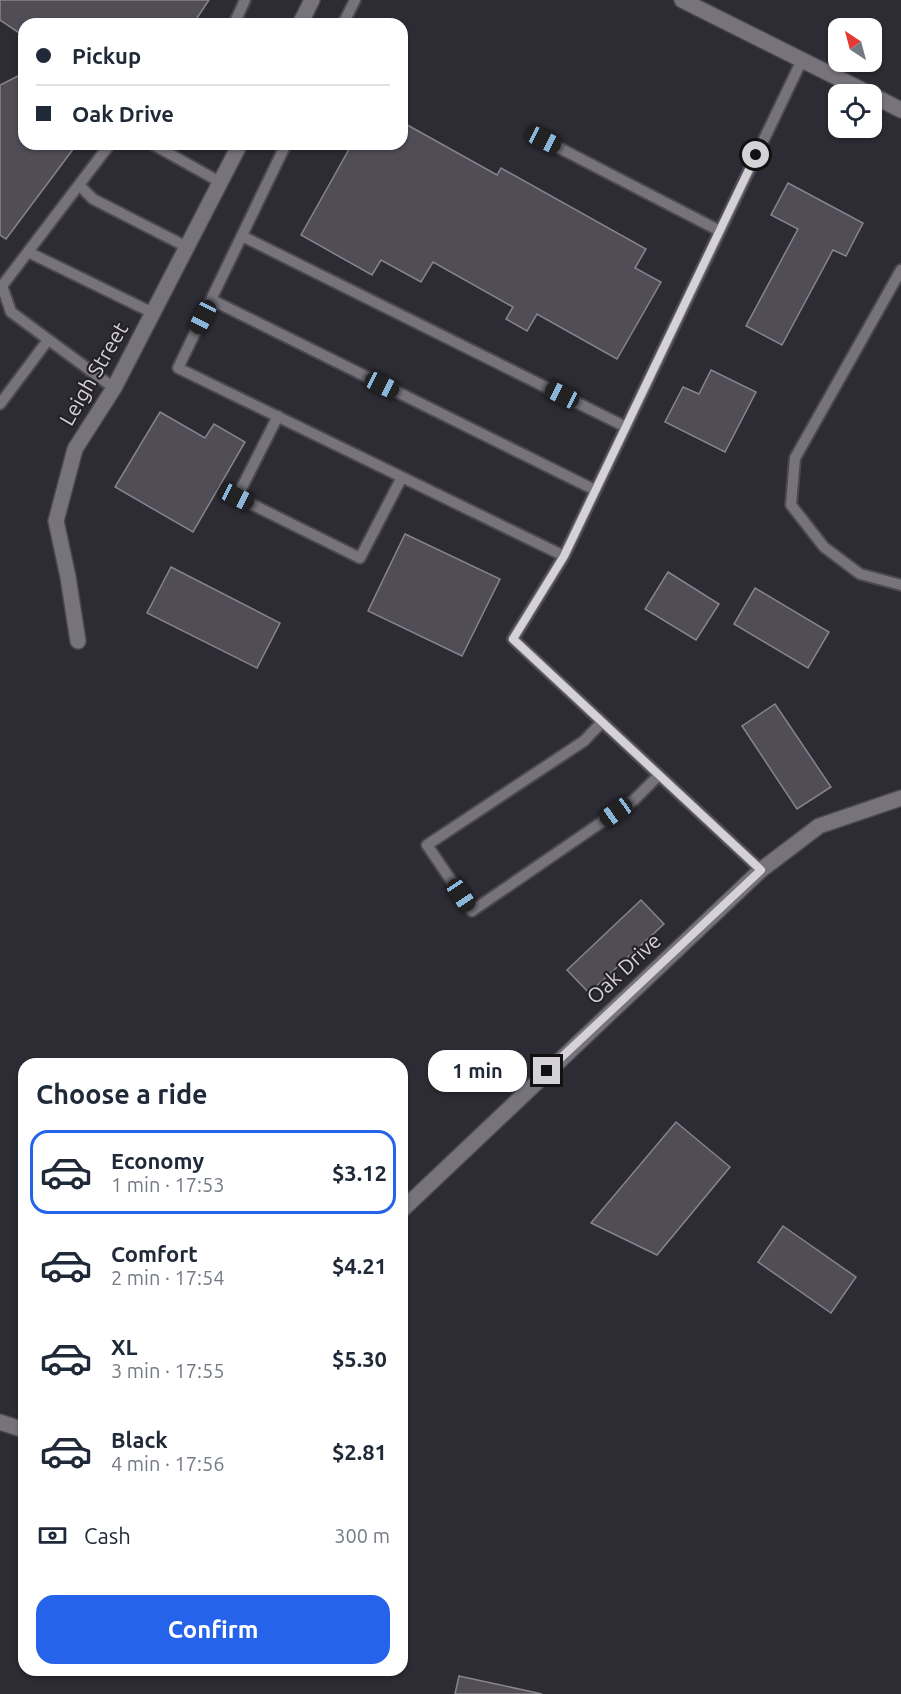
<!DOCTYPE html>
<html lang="en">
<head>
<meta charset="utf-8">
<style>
	:root { --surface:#fff; --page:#f2f2f3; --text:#1f2937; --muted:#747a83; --line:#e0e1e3; --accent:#2563eb }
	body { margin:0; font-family:Ubuntu,sans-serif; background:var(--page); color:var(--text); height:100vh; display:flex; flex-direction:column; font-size:22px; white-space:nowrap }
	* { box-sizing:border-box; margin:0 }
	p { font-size:20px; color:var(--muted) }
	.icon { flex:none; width:33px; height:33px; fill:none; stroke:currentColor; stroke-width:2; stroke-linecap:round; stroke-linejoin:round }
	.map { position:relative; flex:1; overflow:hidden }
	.panel { position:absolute; left:18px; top:1058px; width:390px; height:618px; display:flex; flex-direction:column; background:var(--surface); border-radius:18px; box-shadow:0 2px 4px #0004 }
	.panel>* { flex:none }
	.top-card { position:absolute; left:18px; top:18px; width:390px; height:132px; border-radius:18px; box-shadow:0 2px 4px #0004; display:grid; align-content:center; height:132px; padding:0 18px; background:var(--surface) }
	.needle { width:39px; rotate:324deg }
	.buttons { position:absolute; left:828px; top:18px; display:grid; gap:12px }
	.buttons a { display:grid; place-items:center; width:54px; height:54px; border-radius:12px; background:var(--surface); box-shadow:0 2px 4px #0004; font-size:30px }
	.end { position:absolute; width:27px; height:27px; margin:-14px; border:8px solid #d4d2d7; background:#111; box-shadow:0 0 0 3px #111 }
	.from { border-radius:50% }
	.bubble { position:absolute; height:42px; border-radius:18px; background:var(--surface); box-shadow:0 2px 4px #0004; font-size:20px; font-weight:600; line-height:42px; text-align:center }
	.car { position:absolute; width:18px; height:36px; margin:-18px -9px; border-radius:8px; box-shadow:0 0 4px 2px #0007; background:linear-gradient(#222 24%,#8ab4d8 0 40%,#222 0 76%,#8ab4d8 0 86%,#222 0) }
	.top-card b { display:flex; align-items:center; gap:21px; height:57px; font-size:22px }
	.top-card b+b { border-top:2px solid var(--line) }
	.top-card i { width:15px; height:15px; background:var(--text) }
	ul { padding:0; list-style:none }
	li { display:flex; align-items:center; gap:18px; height:84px; margin:0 12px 9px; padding:0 6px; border:3px solid transparent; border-radius:18px }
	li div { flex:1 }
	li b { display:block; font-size:22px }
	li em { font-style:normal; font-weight:600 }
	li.active { border-color:var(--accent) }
	li>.icon { width:54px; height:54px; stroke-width:1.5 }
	h2 { padding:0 18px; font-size:27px; line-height:72px }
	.pay { display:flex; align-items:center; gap:15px; height:66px; padding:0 18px; font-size:22px }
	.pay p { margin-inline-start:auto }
	.cta { display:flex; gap:12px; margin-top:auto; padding:12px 18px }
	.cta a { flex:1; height:69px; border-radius:18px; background:var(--accent); color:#fff; font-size:24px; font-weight:600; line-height:69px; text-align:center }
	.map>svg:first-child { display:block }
</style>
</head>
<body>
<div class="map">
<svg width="901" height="1694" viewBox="0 0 901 1694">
	<rect width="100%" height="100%" fill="#2d2b33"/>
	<path fill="#504d57" stroke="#87848e" stroke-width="1.5" d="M0,0H209L193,24H24V36L0,20Z
		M24,73V144H77L6,239L0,235V85Z
		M402,122L497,175L501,168L646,249L635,268L661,282L617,359L537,314L527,331L506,319L513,307L433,262L421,282L381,260L372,275L301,235L352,144H402Z
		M788,183L863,223L846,256L833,250L782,345L746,326L798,229L771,215Z
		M711,370L756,392L725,452L665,422L683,387L699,394Z
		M160,412L205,438L214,424L245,442L193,532L115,487Z
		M405,534L500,579L462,656L368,611Z
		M171,567L280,623L257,668L147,613Z
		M668,572L719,604L696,640L645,609Z
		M755,588L829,632L808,668L734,624Z
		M775,704L831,787L797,809L742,726Z
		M641,900L664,924L589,993L567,970Z
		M676,1122L730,1167L657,1255L591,1223Z
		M783,1226L856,1277L831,1313L758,1262Z
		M459,1676L542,1694H455Z"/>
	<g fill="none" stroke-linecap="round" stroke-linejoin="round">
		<defs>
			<path id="lane" d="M234,24L245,0
				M343,24L355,0
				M544,140L720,231
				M110,144L2,286L11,312L114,388
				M152,144L220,182
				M286,144L178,368L564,556L802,60
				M79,185L93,199L187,247
				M242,236L626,427
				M28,252L153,313
				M901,270L795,458L791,505L824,547L860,574L901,585
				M212,300L595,490
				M0,404L48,340
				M278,416L237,497L360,558L402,477
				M564,556L513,639L761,870
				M602,722L584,741L427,845L472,911L634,800L659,775"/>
			<path id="street" d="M300,24L312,0
				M78,641L68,577L56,521L75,449L114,388L240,144
				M402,1210L761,870L819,826L901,798
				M0,1422L24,1430"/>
			<path id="secondary" d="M682,0L870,94
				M872,95L901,110"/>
		</defs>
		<use href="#lane" stroke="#4b4850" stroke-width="14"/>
		<use href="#street" stroke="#4b4850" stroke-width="18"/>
		<use href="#secondary" stroke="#4b4850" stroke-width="18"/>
		<use href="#lane" stroke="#76737c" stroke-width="10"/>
		<use href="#street" stroke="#76737c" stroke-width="15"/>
		<use href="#secondary" stroke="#76737c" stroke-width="15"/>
	</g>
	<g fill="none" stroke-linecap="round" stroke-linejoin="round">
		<path stroke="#d4d2d7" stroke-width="8" d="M547,1071L761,870L513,639L564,556L756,155"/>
	</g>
	<g text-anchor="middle" stroke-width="4.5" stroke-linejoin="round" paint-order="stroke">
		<g font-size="21" fill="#d4d2d7" stroke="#242129">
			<text transform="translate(94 374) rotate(-60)" y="7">Leigh Street</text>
			<text transform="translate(624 969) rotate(-43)" y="7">Oak Drive</text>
		</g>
	</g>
</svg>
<div class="buttons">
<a><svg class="needle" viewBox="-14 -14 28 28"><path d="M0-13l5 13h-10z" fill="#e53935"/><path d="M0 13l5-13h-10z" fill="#747a83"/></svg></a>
<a><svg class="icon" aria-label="locate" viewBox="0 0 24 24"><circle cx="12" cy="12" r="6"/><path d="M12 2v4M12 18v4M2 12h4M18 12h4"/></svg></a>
</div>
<i class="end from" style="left:756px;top:155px"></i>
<i class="end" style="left:547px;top:1071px"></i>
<div class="bubble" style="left:428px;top:1050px;width:99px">1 min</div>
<i class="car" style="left:544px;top:140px;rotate:117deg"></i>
<i class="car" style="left:203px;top:317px;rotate:207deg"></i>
<i class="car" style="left:382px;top:385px;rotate:116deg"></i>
<i class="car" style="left:562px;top:395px;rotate:297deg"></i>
<i class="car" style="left:237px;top:497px;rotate:117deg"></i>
<i class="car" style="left:616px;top:812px;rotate:235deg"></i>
<i class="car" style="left:461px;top:895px;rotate:146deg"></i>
<div class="top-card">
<b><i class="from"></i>Pickup</b>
<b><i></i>Oak Drive</b>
</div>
<section class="panel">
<h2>Choose a ride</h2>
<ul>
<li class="active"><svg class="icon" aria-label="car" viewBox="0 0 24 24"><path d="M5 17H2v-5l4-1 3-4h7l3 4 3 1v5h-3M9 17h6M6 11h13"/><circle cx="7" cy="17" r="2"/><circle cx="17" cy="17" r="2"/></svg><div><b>Economy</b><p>1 min · 17:53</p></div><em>$3.12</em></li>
<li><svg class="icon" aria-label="car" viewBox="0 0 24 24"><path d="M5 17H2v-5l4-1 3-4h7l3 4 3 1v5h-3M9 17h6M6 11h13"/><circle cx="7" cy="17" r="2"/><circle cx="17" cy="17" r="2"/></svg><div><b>Comfort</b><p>2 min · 17:54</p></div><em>$4.21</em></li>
<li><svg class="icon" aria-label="car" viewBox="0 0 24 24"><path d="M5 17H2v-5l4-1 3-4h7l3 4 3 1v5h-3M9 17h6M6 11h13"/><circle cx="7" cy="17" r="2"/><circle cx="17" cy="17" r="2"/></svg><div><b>XL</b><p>3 min · 17:55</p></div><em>$5.30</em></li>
<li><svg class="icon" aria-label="car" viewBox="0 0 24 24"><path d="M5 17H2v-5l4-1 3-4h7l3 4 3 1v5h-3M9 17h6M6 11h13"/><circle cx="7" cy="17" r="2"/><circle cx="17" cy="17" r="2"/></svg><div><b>Black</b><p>4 min · 17:56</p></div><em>$2.81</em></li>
</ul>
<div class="pay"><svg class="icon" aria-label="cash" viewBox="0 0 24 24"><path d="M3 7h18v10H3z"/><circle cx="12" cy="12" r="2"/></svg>Cash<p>300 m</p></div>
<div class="cta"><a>Confirm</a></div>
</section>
</div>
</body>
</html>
